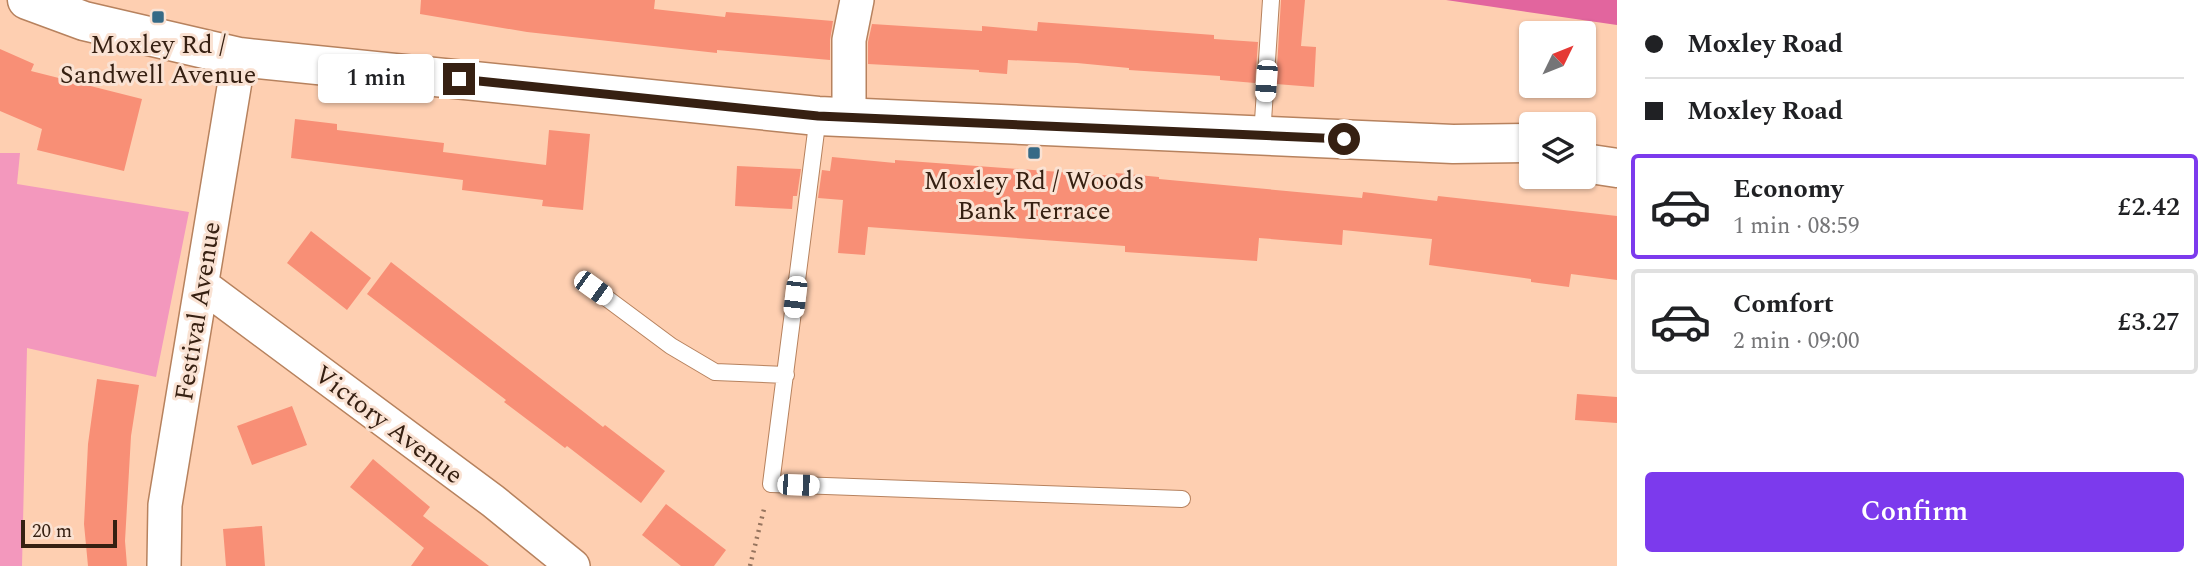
<!DOCTYPE html>
<html lang="en">
<head>
<meta charset="utf-8">
<style>
	:root { --surface:#fff; --page:#f2f2f2; --text:#202124; --muted:#757577; --line:#e0e0e0; --accent:#7c3aed }
	body { margin:0; font-family:Spectral,serif; background:var(--page); color:var(--text); height:100vh; display:flex; flex-direction:column; font-size:26px; white-space:nowrap }
	* { box-sizing:border-box; margin:0 }
	p { font-size:23px; color:var(--muted) }
	.icon { flex:none; width:38px; height:38px; fill:none; stroke:currentColor; stroke-width:2; stroke-linecap:round; stroke-linejoin:round }
	.map { position:relative; flex:1; overflow:hidden }
	.panel { display:flex; flex-direction:column; background:var(--surface); width:595px }
	.panel>* { flex:none }
	.top-card { display:grid; align-content:center; height:154px; padding:0 28px; background:var(--surface) }
	.needle { width:46px; rotate:47deg }
	.buttons { position:absolute; left:1519px; top:21px; display:grid; gap:14px }
	.buttons a { display:grid; place-items:center; width:77px; height:77px; border-radius:7px; background:var(--surface); box-shadow:0 2px 5px #0004; font-size:35px }
	.scale { position:absolute; left:21px; bottom:18px; width:96px; box-sizing:border-box; padding-left:7px; border:4px solid #362012; border-top:0; font-size:19px; line-height:24px; white-space:nowrap; color:#362012; -webkit-text-stroke:5px #fae2d3; paint-order:stroke }
	.end { position:absolute; width:32px; height:32px; margin:-16px; border:9px solid #362012; background:#fff; box-shadow:0 0 0 4px #fff }
	.from { border-radius:50% }
	.bubble { position:absolute; height:49px; border-radius:7px; background:var(--surface); box-shadow:0 2px 5px #0004; font-size:23px; font-weight:600; line-height:49px; text-align:center }
	.car { position:absolute; width:21px; height:42px; margin:-21px -10px; border-radius:9px; box-shadow:0 0 5px 2px #0007; background:linear-gradient(#fff 24%,#345 0 40%,#fff 0 76%,#345 0 86%,#fff 0) }
	.top-card b { display:flex; align-items:center; gap:24px; height:66px; font-size:26px }
	.top-card b+b { border-top:2px solid var(--line) }
	.top-card i { width:18px; height:18px; background:var(--text) }
	ul { padding:0; list-style:none }
	li { display:flex; align-items:center; gap:21px; height:105px; margin:0 14px 10px; padding:0 14px; border:4px solid var(--line); border-radius:7px }
	li div { flex:1 }
	li b { display:block; font-size:26px }
	li em { font-style:normal; font-weight:600 }
	li.current { border-color:var(--accent) }
	li>.icon { width:63px; height:63px; stroke-width:1.5 }
	.action { display:flex; gap:14px; margin-top:auto; padding:14px 28px }
	.action a { flex:1; height:80px; border-radius:7px; background:var(--accent); color:#fff; font-size:28px; font-weight:600; line-height:80px; text-align:center }
	main { display:flex; flex:1; min-height:0 }
	.map>svg:first-child { display:block }
</style>
</head>
<body>
<main>
<div class="map">
<svg width="1617" height="566" viewBox="0 0 1617 566">
	<rect width="100%" height="100%" fill="#fecfb1"/>
	<path fill="#f398bd" d="M0,153H20L17,184L189,212L156,377L27,348L22,566H0Z"/>
	<path fill="#e2659e" d="M1446,0H1617V25Z"/>
	<path fill="#f88f76" d="M421,0H655L654,9L725,17L726,12L833,21L830,40V60L717,50V53L527,32L420,14Z
		M1281,0H1305L1301,46L1316,47L1314,87L1276,84Z
		M1038,22L1214,35V39L1258,42L1255,83L1220,80V76L1129,70V68L1077,63L1008,60L1007,74L979,72V70L868,64V42L872,24L982,31V26L1037,31Z
		M0,49L34,64L31,71L142,99L124,171L37,150L42,129L0,111Z
		M295,119L337,124V130L444,143L443,152L546,165L549,130L590,134L583,210L542,206L543,200L462,190L463,180L291,158Z
		M832,157L895,163V160L1115,176L1116,173L1159,177V179L1362,198L1363,192L1437,201L1438,196L1617,216V280L1571,274L1569,287L1531,282V279L1429,265L1432,239L1343,230L1342,245L1259,238L1257,261L1125,252V246L868,227L865,255L838,253L843,200L818,198L822,170L830,171Z
		M737,166L801,169L797,196H793L792,209L735,206Z
		M311,231L371,278L347,310L287,263Z
		M391,262L603,427L605,425L665,471L641,503L567,446L565,448L504,402L506,400L367,294Z
		M97,379L139,385L131,436L125,541L127,566H88L84,524L88,444Z
		M1577,394L1617,397V423L1575,420Z
		M292,406L307,445L252,465L237,426Z
		M373,459L430,507L423,516L489,566H411L424,548L350,487Z
		M666,504L726,550L714,566H681L642,535Z
		M262,526L265,566H226L223,529Z"/>
	<g fill="none" stroke-linecap="round" stroke-linejoin="round">
		<defs>
			<path id="lane" d="M818,116L771,484L1182,499
				M1262,136L1271,0
				M593,288L671,346L715,372L786,375"/>
			<path id="street" d="M849,118V40L857,0
				M202,285L493,501L573,566
				M164,566L165,505L239,57"/>
			<path id="primary" d="M27,0L84,21L239,57L818,116L1453,144L1531,143
				M1584,163L1617,168"/>
		</defs>
		<use href="#lane" stroke="#b7825e" stroke-width="18"/>
		<use href="#street" stroke="#b7825e" stroke-width="36"/>
		<use href="#primary" stroke="#b7825e" stroke-width="41"/>
		<path stroke="#96745e" stroke-width="4.5" stroke-dasharray="2 5" stroke-linecap="butt" d="M750,566L765,505"/>
		<use href="#lane" stroke="#fff" stroke-width="16"/>
		<use href="#street" stroke="#fff" stroke-width="33"/>
		<use href="#primary" stroke="#fff" stroke-width="38"/>
	</g>
	<g fill="none" stroke-linecap="round" stroke-linejoin="round">
		<path stroke="#362012" stroke-width="9" d="M459,79L818,116L1344,139"/>
	</g>
	<g fill="#366a86" stroke="#fae2d3" stroke-width="2.5">
		<rect x="151" y="10" width="14" height="14" rx="3.5"/>
		<rect x="1027" y="146" width="14" height="14" rx="3.5"/>
	</g>
	<g text-anchor="middle" stroke-width="6" stroke-linejoin="round" paint-order="stroke">
		<g font-size="26" fill="#362012" stroke="#fae2d3">
			<text x="158" y="53">Moxley Rd /<tspan x="158" dy="30">Sandwell Avenue</tspan></text>
			<text x="1034" y="189">Moxley Rd / Woods<tspan x="1034" dy="30">Bank Terrace</tspan></text>
		</g>
		<g font-size="26" fill="#362012" stroke="#fae2d3">
			<text transform="translate(197 311) rotate(-81)" y="9">Festival Avenue</text>
			<text transform="translate(389 424) rotate(37)" y="9">Victory Avenue</text>
		</g>
	</g>
</svg>
<div class="buttons">
<a><svg class="needle" viewBox="-14 -14 28 28"><path d="M0-13l5 13h-10z" fill="#e53935"/><path d="M0 13l5-13h-10z" fill="#757577"/></svg></a>
<a><svg class="icon" aria-label="layers" viewBox="0 0 24 24"><path d="M12 4l9 5-9 5-9-5zM3 14l9 5 9-5"/></svg></a>
</div>
<div class="scale">20 m</div>
<i class="end from" style="left:1344px;top:139px"></i>
<i class="end" style="left:459px;top:79px"></i>
<div class="bubble" style="left:318px;top:54px;width:116px">1 min</div>
<i class="car" style="left:1266px;top:81px;rotate:184deg"></i>
<i class="car" style="left:593px;top:288px;rotate:126deg"></i>
<i class="car" style="left:795px;top:297px;rotate:187deg"></i>
<i class="car" style="left:798px;top:485px;rotate:92deg"></i>
</div>
<section class="panel">
<div class="top-card">
<b><i class="from"></i>Moxley Road</b>
<b><i></i>Moxley Road</b>
</div>
<ul>
<li class="current"><svg class="icon" aria-label="car" viewBox="0 0 24 24"><path d="M5 17H2v-5l4-1 3-4h7l3 4 3 1v5h-3M9 17h6M6 11h13"/><circle cx="7" cy="17" r="2"/><circle cx="17" cy="17" r="2"/></svg><div><b>Economy</b><p>1 min · 08:59</p></div><em>£2.42</em></li>
<li><svg class="icon" aria-label="car" viewBox="0 0 24 24"><path d="M5 17H2v-5l4-1 3-4h7l3 4 3 1v5h-3M9 17h6M6 11h13"/><circle cx="7" cy="17" r="2"/><circle cx="17" cy="17" r="2"/></svg><div><b>Comfort</b><p>2 min · 09:00</p></div><em>£3.27</em></li>
</ul>
<div class="action"><a>Confirm</a></div>
</section>
</main>
</body>
</html>
